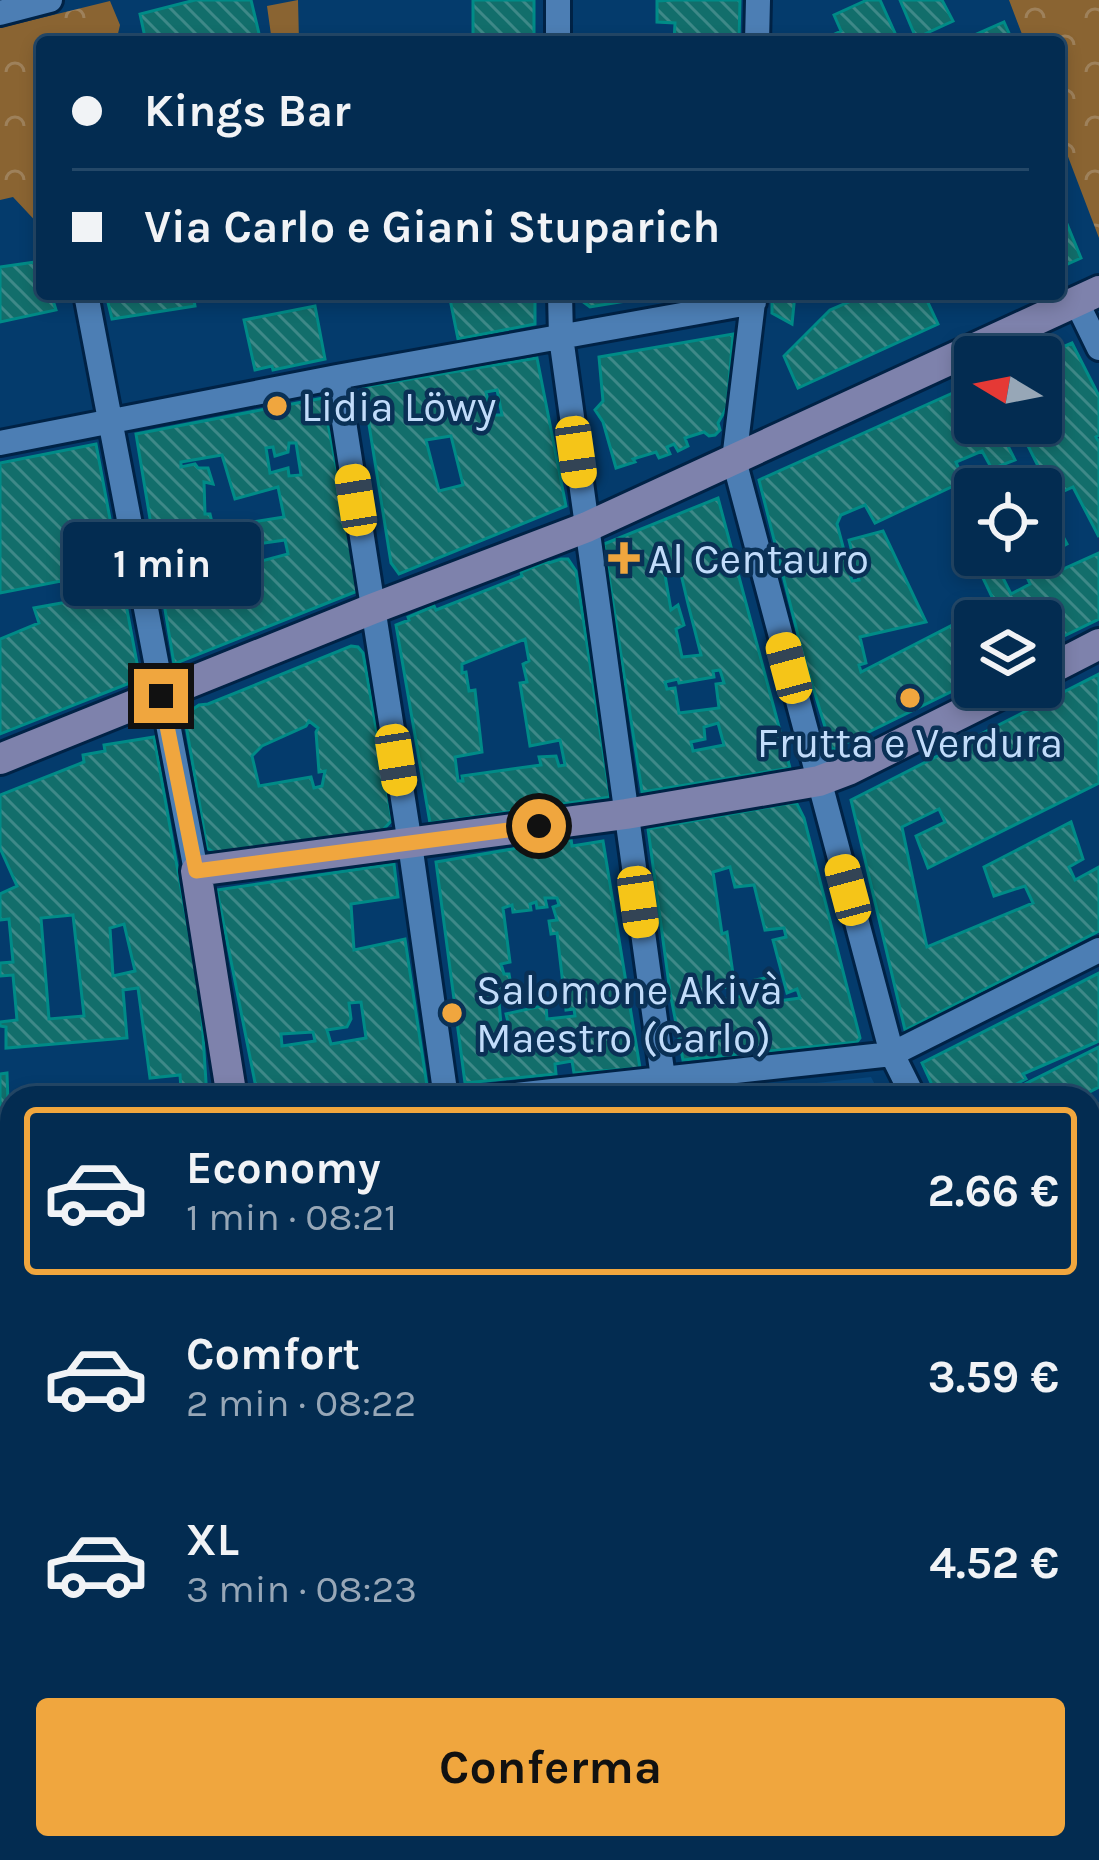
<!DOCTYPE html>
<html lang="it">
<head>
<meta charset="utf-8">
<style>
	:root { --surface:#032c51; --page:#11385b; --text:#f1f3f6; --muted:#97a7b7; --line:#244868; --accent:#f0a63e }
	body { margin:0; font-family:Karla,sans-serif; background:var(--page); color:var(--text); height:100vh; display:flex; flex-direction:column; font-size:45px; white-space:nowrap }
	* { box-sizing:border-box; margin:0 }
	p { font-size:39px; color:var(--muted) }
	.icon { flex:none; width:66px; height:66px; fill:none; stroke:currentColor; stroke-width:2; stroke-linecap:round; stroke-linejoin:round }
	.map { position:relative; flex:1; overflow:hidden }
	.side { position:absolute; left:0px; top:1086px; width:1101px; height:774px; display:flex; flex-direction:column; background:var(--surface); border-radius:36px 36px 0 0; box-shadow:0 6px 18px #0003,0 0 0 3px var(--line) }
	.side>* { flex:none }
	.hud { position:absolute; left:36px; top:36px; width:1029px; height:264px; border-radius:12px; box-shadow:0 6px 18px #0003,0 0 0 3px var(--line); display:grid; align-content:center; height:264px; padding:0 36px; background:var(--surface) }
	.needle { width:78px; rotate:280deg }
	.tools { position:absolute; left:954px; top:336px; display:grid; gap:24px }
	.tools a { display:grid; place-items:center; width:108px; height:108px; border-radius:12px; background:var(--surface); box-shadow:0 6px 18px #0003,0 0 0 3px var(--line); font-size:60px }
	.end { position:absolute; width:54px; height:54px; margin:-27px; border:15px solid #f0a63e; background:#111; box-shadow:0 0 0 6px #111 }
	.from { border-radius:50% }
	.bubble { position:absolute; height:84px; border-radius:12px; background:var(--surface); box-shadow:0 6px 18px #0003,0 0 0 3px var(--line); font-size:39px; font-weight:700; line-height:84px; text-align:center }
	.car { position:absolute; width:36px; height:72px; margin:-36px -18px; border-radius:15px; box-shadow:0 0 9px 3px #0007; background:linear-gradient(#f5c518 24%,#345 0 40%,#f5c518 0 76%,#345 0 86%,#f5c518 0) }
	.hud b { display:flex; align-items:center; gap:42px; height:114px; font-size:45px }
	.hud b+b { border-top:3px solid var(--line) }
	.hud i { width:30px; height:30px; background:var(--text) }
	ul { padding:21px 0 0; list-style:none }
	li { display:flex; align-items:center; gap:36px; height:168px; margin:0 24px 18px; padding:0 12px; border:6px solid transparent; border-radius:12px }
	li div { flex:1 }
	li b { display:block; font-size:45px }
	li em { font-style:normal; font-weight:700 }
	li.current { border-color:var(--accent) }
	li>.icon { width:108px; height:108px; stroke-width:1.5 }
	.primary-button { display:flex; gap:24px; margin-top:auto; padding:24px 36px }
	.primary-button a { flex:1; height:138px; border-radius:12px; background:var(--accent); color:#111; font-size:48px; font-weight:700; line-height:138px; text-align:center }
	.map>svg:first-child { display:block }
</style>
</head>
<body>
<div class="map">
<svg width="1099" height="1860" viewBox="0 0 1099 1860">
	<defs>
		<pattern id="forest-crowns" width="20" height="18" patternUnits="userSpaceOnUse" patternTransform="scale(3)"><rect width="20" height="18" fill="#8a6432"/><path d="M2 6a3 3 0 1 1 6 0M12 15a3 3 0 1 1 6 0" fill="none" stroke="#9e815b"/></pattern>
		<pattern id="garden-furrows" width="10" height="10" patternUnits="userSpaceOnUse" patternTransform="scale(3)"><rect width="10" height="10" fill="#7d5a2a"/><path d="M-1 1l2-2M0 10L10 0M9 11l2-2" fill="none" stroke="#8e714a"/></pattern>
		<pattern id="building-back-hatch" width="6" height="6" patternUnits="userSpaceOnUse" patternTransform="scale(3)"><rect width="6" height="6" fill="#126e6b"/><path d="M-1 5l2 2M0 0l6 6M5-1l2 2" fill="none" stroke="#3e8988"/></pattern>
	</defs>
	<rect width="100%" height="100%" fill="#043b6c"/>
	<path fill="#09477d" d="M871,1077L882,1098H676L743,1091Z
		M203,1848H1052L1053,1860H204Z"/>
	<path fill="url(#forest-crowns)" d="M298,0L299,42H272L267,6Z
		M1009,0H1099V238L1059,133V42H1025Z
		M110,1L120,25L116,42H42V228L13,197L0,200V28Z"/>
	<path fill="url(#garden-furrows)" d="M292,1848H611L612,1860H293Z
		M636,1848H757L733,1860H637Z"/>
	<path fill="url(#building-back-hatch)" stroke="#008b87" stroke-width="3" fill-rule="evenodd" d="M195,0H251L261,42H146L140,14Z
		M473,0H534V42H473Z
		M674,0H740L739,42H674L675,23L657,22V1Z
		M867,0H880L899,42H823L822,40L841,31L834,15Z
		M900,0H942L953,21L916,38Z
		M1004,22L1013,42H958L977,34Z
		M1060,207L1081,258L1059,268V207Z
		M42,261V294H51L56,310L0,322V267Z
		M106,294H193L195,306L112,319Z
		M449,294H535V324L458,339Z
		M579,294H637L638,299L590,307L582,301Z
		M772,294H795L792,324L772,313Z
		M867,294H924L938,324L798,388L784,356L830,310Z
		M315,306L325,359L273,370L272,366L255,370L244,320Z
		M733,334L727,407L718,423L720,430L715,435L709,436L704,432L685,438L688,446L678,451L674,444L667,447L670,454L659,458L656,452L633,459L635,462L616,468L603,422L595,410L603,401L599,357Z
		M1072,343L1099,396V435L1096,437L1099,442V537L1073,487L1053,496L1025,440L1050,427L1041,410L1039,357Z
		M537,358L566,506L399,574L391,563L363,387ZM497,390L502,415H491L486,392ZM451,436L463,485L439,491L426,440Z
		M975,383V423H1031L1003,436L1015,460L992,469L982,451L956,462L964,481L875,523L865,505L841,515L837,524L852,581L859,580L849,540L883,531L926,622L860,637L866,663L859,665L861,672L995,603L970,551L975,549V555H1041V517L1050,512L1067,544L1044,557L1052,574L1099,553V619L1041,647V621H975V680L832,750L802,651L759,480ZM1022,566L1030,584L1011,594L1002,576Z
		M323,398L360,590L174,664L136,434ZM289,443H296L301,475L289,476L288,468L270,473L266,448L273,447L275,456L288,452ZM222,455L235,499L278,487L284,517L246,523L250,545L285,540L288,554L250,564L253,577L243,582L238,576L221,581L219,573L224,572L210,514H205L204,482L213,484L208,468H198L195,464L181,467V462Z
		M96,444L140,679L0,734V639L39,623L34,608L67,602L61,581L0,593V463Z
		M718,498L790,768L642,792L604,544ZM680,570L688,604L701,655L682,657L676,629L684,625L678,605L671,610L665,575ZM720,670L724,683L716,684L719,708L679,713L675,688L667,689L665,682L678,679L679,683L714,677L713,671ZM718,723L724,745L693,751L691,742L705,739L704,727Z
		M561,559H568L576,571L610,797L430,823L396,625L409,620L408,617L434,606L436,610L522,576L521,572L548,561L549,563ZM525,639L529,661L523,664L527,682L520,683L530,746L560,740L565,765L559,766L556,756L539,757L541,765L462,776L463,781H458L455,757L482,752L475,690L469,691L466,672L462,673V664Z
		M351,646L358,647L363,653L392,820L383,830L215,853L207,848L186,725V714L199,705L208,704ZM309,721L318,728L316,732L319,772L325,771L322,786L314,788L311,777L259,786L252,756L262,746L306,726Z
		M1099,674V783L928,868L916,836L945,822L939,809L902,827L927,947L1033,903L1025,886L994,896L984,867L1071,822L1083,859L1069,867L1075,880L1099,867V931L905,1030L851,800Z
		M154,737L190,939L194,938L206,1003L201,1004L207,1098H152L151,1091L181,1089L180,1075L150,1078L138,988L123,990L127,1038L6,1048V1027L0,1026V1022L17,1020L13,975L0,976V963L13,962L9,919L0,920V894L17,886L0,848V795L84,762L83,755L105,751L104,745ZM73,915L84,1016L49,1019L41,918ZM124,924L135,971L113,976L110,928Z
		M791,803L797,804L804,818L860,1038L857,1042L683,1060L670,992L648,829ZM730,867L735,887L754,885L765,930L784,928L786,937L773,940L787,993L797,989L800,998L778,1001L770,977L755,980L753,994L715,1001V987L735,988L727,932L722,934L713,872Z
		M571,839L572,846L603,841L640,1068L574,1073L572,1061L555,1064L556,1074L465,1083L436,862ZM545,898H557L559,905L553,907L557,920L549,921L551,934L557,933L566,1010L574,1009L575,1016L547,1019L546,1005L506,1014L508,1022L501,1024L499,1002H514L509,974H504L501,964L510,962L503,908L512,905L513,912L531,910L530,904L536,902L537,908L547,907Z
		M394,864L398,897L351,904L354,950L405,939L427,1086L315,1098H258L217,890ZM361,1002L366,1038L331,1044L327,1030L347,1027L351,1019L349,1003ZM313,1032L315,1041L282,1046L281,1034Z
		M1099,973V1041L1023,1074L1026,1079L999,1093L1002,1098H938L922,1063Z
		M1099,1047V1087L1078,1098H1033L1025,1084Z
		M7,1073L8,1103L12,1102V1154L0,1157V1074Z
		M1099,1104V1168L1089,1172V1109Z
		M12,1191V1258L1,1259L0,1194Z
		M1099,1215V1274L1094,1277L1099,1286V1297L1089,1304V1220Z
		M0,1263L12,1343V1470L0,1471Z
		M1089,1317H1099V1375H1089Z
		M12,1502V1725L0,1726V1503Z
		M12,1759V1848H40L41,1860H0V1760Z
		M84,1848H126L127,1860H85Z
		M203,1848H279L280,1860H204Z
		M963,1848L964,1860H903L902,1850Z
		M977,1848H1052L1053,1860H978Z"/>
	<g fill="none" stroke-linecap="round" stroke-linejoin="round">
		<defs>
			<path id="minor" d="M558,0V42
				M0,13L50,0
				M757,42L758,0
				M86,294L196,871
				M560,294L561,337L663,1078
				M754,294L734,460L892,1054L914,1098
				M1077,303L1099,348
				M337,377L410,844L446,1098
				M0,443L337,377L754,302
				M488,1098L892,1054L1099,950
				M1089,1195L1099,1190
				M1089,1393L1099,1392
				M0,1490L12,1489
				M1089,1733L1099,1860
				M0,1744L12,1743
				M152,1848L153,1860"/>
			<path id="secondary" d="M1041,674L1099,644
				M0,759L372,609L587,527L1099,291
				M232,1098L196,871L626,814L819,781L848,770L1014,687
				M0,1178L12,1174"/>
		</defs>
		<use href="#minor" stroke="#002245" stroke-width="30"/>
		<use href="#secondary" stroke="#002245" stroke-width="36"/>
		<path stroke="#3d6c97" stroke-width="6" stroke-dasharray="6 6" stroke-linecap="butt" d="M212,300L236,294
			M626,1848L627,1860
			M758,1860L780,1848"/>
		<use href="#minor" stroke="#4c7eb4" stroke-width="24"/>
		<use href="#secondary" stroke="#7e82ac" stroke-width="30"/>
	</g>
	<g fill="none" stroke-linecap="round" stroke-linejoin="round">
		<path stroke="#f0a63e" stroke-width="15" d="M161,696L196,871L539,826"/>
	</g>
	<g fill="#f0a63e" stroke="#0a3156" stroke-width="4.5">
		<circle cx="277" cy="406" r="12"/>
		<path d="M618 540h12v12h12v12h-12v12h-12v-12h-12v-12h12z"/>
		<circle cx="910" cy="698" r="12"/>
		<circle cx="452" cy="1013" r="12"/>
	</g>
	<g text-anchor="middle" stroke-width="9" stroke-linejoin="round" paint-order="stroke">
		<g font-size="42" fill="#c2dcfa" stroke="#0a3156" text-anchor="start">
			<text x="301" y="421">Lidia Löwy</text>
			<text x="648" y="573">Al Centauro</text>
			<text x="910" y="757" text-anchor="middle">Frutta e Verdura</text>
			<text x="476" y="1004">Salomone Akivà<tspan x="476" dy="48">Maestro (Carlo)</tspan></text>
		</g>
	</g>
</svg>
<div class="tools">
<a><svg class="needle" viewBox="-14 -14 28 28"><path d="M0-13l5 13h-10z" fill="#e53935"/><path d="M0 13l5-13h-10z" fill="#97a7b7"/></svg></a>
<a><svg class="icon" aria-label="locate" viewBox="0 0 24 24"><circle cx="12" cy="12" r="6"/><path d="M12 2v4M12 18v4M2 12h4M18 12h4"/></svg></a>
<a><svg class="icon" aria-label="layers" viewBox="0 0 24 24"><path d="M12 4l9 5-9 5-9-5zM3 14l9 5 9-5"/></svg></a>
</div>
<i class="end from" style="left:539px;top:826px"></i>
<i class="end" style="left:161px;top:696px"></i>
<div class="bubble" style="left:63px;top:522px;width:198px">1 min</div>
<i class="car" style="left:576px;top:452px;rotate:172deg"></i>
<i class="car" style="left:356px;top:500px;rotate:351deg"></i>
<i class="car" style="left:789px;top:668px;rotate:345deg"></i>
<i class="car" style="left:396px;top:760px;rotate:171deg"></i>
<i class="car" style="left:848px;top:890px;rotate:345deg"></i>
<i class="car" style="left:638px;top:902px;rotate:172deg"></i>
<div class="hud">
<b><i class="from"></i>Kings Bar</b>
<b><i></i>Via Carlo e Giani Stuparich</b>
</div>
<section class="side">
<ul>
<li class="current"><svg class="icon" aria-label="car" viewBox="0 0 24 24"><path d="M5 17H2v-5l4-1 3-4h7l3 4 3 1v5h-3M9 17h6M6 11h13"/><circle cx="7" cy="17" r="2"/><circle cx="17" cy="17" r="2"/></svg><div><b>Economy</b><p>1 min · 08:21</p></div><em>2.66 €</em></li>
<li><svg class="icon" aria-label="car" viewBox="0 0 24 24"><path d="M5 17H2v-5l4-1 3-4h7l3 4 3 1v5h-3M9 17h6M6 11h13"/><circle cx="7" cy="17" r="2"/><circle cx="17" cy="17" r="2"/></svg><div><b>Comfort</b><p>2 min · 08:22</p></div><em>3.59 €</em></li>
<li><svg class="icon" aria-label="car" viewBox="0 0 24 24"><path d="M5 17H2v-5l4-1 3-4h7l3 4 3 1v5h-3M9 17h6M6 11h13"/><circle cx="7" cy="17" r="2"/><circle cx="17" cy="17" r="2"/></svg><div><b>XL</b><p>3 min · 08:23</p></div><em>4.52 €</em></li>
</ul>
<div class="primary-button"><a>Conferma</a></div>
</section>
</div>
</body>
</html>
